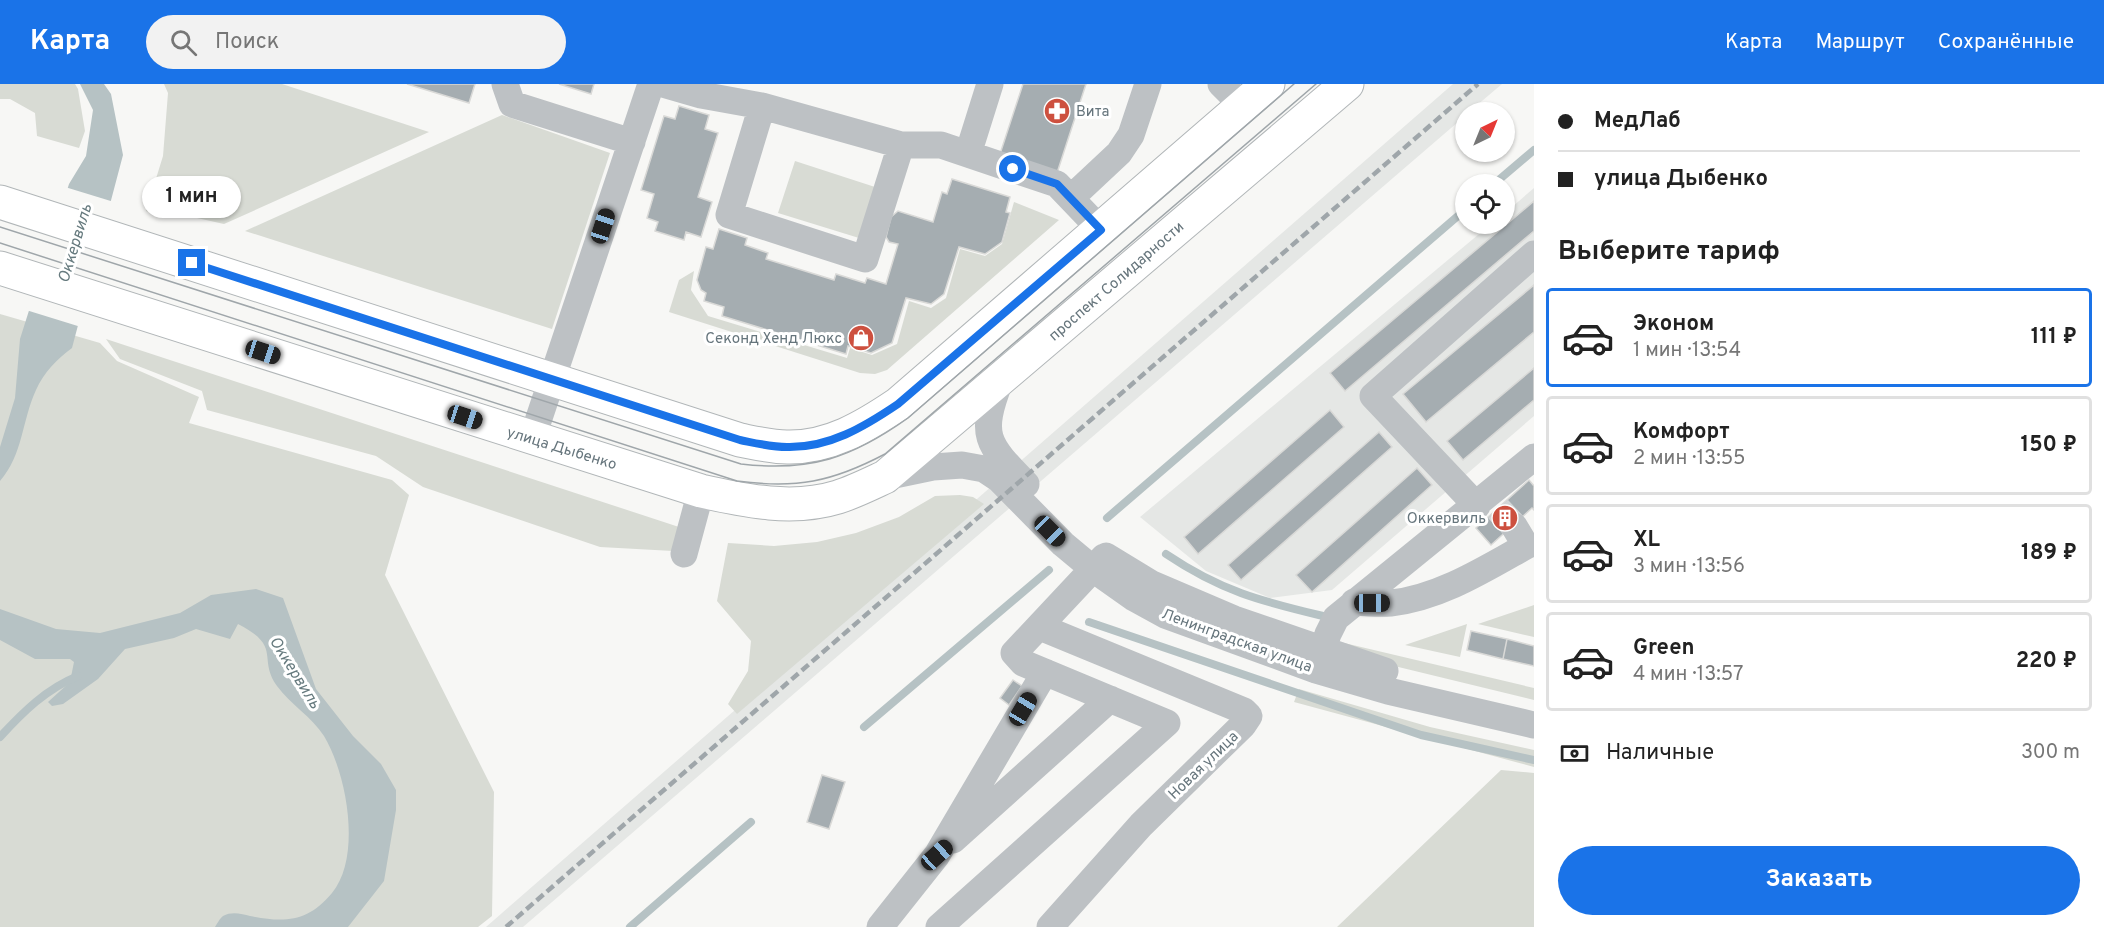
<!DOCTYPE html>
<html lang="ru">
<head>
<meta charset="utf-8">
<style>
	:root { --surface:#fff; --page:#f2f2f2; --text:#222; --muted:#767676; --line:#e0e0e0; --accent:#1a73e8 }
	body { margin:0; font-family:Overpass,sans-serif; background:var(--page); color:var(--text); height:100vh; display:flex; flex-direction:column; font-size:22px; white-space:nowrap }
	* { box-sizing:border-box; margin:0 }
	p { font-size:20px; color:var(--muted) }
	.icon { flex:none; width:33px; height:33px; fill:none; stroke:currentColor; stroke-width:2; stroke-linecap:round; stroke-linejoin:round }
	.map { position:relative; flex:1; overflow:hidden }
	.side { display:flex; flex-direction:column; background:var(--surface); width:570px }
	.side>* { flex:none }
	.top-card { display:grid; align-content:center; height:132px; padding:0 24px; background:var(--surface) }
	.needle { width:39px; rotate:43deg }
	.controls { position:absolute; left:1455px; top:18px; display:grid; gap:12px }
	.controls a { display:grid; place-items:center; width:60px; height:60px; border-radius:50%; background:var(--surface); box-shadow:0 2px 4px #0004; font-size:30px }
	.end { position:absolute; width:27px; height:27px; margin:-14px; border:8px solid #1a73e8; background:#fff; box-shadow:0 0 0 3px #fff }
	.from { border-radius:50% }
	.bubble { position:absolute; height:42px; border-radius:21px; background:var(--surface); box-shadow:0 2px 4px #0004; font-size:20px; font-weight:700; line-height:42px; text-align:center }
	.car { position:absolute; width:18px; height:36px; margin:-18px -9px; border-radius:8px; box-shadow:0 0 4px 2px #0007; background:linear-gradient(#222 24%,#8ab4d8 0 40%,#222 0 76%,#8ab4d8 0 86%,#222 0) }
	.top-card b { display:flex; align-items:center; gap:21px; height:57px; font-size:22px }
	.top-card b+b { border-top:2px solid var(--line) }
	.top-card i { width:15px; height:15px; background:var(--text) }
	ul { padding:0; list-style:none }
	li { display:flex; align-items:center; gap:18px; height:99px; margin:0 12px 9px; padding:0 12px; border:3px solid var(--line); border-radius:6px }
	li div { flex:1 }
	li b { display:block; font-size:22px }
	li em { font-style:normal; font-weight:700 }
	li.selected { border-color:var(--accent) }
	li>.icon { width:54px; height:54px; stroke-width:1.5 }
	h2 { padding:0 24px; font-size:27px; line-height:72px }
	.pay { display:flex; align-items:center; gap:15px; height:66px; padding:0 24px; font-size:22px }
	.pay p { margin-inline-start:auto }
	.cta { display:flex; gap:12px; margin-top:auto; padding:12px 24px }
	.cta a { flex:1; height:69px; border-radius:36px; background:var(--accent); color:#fff; font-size:24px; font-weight:700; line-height:69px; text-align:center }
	header { display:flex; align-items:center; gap:36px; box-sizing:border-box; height:84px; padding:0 30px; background:var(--accent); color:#fff }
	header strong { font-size:28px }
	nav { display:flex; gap:33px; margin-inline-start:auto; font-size:21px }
	.search { width:420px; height:54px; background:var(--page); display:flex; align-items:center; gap:15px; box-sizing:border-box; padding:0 21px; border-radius:33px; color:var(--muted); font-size:22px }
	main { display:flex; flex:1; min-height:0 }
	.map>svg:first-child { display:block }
</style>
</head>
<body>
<header>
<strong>Карта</strong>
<div class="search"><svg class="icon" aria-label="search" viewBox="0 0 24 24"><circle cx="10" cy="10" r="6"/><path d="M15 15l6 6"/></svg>Поиск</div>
<nav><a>Карта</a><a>Маршрут</a><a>Сохранённые</a></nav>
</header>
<main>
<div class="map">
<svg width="1534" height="843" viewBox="0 0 1534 843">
	<rect width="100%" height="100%" fill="#f7f7f5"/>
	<path fill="#e5e7e5" d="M1453,0H1502L1469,28H1466L1465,32L523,843H486Z
		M1534,104V332L1332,506L1270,514L1206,487L1140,433L1491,140H1504L1505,129Z"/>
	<path fill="#d8dbd4" d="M0,0H75L78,5L85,47L79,64L37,52L35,29L10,15H0Z
		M164,0H282L429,48L224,140L188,132L167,134L146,127L163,72L168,9Z
		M502,31L610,69L552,245L245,147Z
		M795,77L875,103L859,154L778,129Z
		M1014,118L1059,136L887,286L875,290L860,289L669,228L679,196L694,187L691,206L708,232L847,274L850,264L872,271L897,260L909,217L931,224L946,214L960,165L985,172L1002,160Z
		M0,230L100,259L117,277L199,313L189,339L392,396L409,411L385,491L494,708L492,832L478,843H0Z
		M106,255L679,443L673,467L600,463L423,403L376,372L207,326L202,307L120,275Z
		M960,411L973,413L984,420L737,630L728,620L748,587L751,557L717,517L728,459L774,462L817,458L856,449L899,433L935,412Z
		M1534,521V553L1478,540Z
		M1467,540L1460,573L1405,561Z
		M1340,558L1534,604V616L1349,571Z
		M1299,605L1430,643L1534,666V683L1294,618Z
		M1501,686L1534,689V843H1337Z"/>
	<path fill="#b6c2c4" d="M80,0H104L111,10L123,71L72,264C57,275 44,288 36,306C22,336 23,371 0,397V363L15,314L20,255L69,100L86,72L93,26Z
		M256,505L283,514L316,605L353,652L381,680L396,706V726L384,797L348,843H215C217,840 220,834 223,832C232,827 242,830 250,832C285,839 308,838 332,809C362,773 347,690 324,652C312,633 290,620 277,602C257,574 283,563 238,540L230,555L196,545L174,554L125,565L98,595L63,620L52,622L48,618L70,598L74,578L70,575H35L0,556V525L56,545L100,549L180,529L211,511Z"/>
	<path fill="#f7f7f5" d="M65,103L114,118L81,243L26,226Z"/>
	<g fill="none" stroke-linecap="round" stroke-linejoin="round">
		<path stroke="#b6c2c4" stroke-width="8" d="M1494,100L1534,66
			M1107,434L1466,125
			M1166,470C1221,507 1260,517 1323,532
			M1089,538L1421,651L1534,676
			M864,643L1049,486
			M0,653C23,628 46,605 78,592
			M630,843L751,738"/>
	</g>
	<path fill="#a5adb1" stroke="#d9d9d7" stroke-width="1.5" d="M407,0H475L469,19Z
		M559,0H594L591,10Z
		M1023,0H1086L1057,89L1000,70Z
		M679,22L709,31L705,45L718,49L698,113L712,118L701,153L686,148L684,156L655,147L658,138L647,134L654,110L641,106L664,32L675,35Z
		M952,95L1010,113L1006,128L1010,129L1002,158L985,170L959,163L944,210L931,220L906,214L892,259L871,269L848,262L846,270L722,232L724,223L704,217L706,209L701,206L697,196L706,163L713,165L719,145L747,154L745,161L768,169L766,175L834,196L836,190L865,199L867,194L886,200L898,160L889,158L886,153L891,133L898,127L933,138L942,108L947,110Z
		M1534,117V147L1345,307L1330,289Z
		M1534,201V248L1426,338L1403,310Z
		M1534,284V316L1463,376L1447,357Z
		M1330,326L1344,343L1198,470L1184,453Z
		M1379,348L1392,363L1241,496L1228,481Z
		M1417,384L1432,401L1312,508L1296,491Z
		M1529,396L1534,402V426L1532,424L1491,461L1476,444Z
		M1471,547L1507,555L1503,575L1467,566Z
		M1507,555L1534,562V582L1503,575Z
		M1013,596L1022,602L1009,621L1000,614Z
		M822,691L845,698L829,745L807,738Z"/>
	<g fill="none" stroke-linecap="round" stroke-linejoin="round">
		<path stroke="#d3d6d7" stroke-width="27" stroke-dasharray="27 14" stroke-linecap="butt" d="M1498,425L1514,442"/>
		<defs>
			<path id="major" d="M0,118L740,356C755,359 772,363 787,363C829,364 864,343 898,320L1268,0
				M0,184L701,407C746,417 793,427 838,413C854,408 870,400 885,393L1347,0"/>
		</defs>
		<use href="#major" stroke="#b1b6b8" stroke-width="35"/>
		<path stroke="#bdc1c4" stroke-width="27" d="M505,0L512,20L632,58
			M663,0L701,11L762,22L901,61H941L1057,100L1101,146
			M1221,0L1243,22
			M762,22L729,131L865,175L901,61
			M968,70L990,0
			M1072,113L1119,69L1131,51L1148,0
			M1000,297C979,352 986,359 1026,400
			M532,355L651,0
			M885,393L933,383L962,381L984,385L999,395L1063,460L1093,485L1134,514L1165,531L1316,586L1388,607L1534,641
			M1477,422L1373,312L1534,170
			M684,470L701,407
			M1106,472L1152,500L1234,535L1385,587
			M1354,518C1366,519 1379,520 1391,519C1439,514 1485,485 1526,462L1514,442
			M1040,543L1244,627L1249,632L1243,641L1141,741L1050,843
			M1317,583L1328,550L1336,534L1534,373
			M953,756L1110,615
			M880,843L937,771L1045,588
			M939,843L1167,639L1023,579L1014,569L1104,473"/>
		<use href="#major" stroke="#fff" stroke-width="33"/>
		<path stroke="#9fa6aa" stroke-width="1.5" d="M0,143L741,380C810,388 852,374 908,334L1294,0
			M0,159L737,397C796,405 832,398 885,370L1316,0"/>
		<path stroke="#9fa6aa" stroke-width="4.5" stroke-dasharray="9 4.5" stroke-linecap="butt" d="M506,843L1478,0"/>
	</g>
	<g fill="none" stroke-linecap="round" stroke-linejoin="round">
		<path stroke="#1a73e8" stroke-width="8" d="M192,179L740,356C755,359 771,363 787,363C829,364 864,343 898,320L1101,146L1057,100L1013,85"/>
	</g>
	<defs>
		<symbol id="pharmacy-disc" viewBox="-11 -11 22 22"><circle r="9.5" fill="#cd503f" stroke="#fff"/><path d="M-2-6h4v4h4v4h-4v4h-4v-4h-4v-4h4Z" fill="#fff"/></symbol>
		<symbol id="shop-disc" viewBox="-11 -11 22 22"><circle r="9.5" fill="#cd503f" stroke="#fff"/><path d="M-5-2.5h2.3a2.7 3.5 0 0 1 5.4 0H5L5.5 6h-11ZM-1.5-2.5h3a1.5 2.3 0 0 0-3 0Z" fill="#fff"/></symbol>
		<symbol id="building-disc" viewBox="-11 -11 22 22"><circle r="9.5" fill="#cd503f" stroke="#fff"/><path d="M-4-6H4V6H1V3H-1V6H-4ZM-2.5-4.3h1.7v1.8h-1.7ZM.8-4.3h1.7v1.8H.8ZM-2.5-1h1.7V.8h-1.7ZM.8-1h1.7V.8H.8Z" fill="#fff"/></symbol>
	</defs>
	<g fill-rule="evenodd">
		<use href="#pharmacy-disc" x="1042" y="12" width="30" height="30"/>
		<use href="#shop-disc" x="846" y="239" width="30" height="30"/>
		<use href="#building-disc" x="1490" y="419" width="30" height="30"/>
	</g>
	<g text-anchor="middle" stroke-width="6" stroke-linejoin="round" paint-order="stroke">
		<g font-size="15" fill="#66757c" stroke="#fff" text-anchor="end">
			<text x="1076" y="32" text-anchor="start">Вита</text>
			<text x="842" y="259">Секонд Хенд Люкс</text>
			<text x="1486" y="439">Оккервиль</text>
		</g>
		<g font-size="15" fill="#66757c" stroke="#fff">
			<text transform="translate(1116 197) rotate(-41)" y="5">проспект Солидарности</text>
			<text transform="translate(562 364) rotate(17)" y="5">улица Дыбенко</text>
			<text transform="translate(1237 556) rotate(20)" y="5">Ленинградская улица</text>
			<text transform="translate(1203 681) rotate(-44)" y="5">Новая улица</text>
		</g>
		<g font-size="16" font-style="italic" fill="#667a7e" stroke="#fff">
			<text transform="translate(74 159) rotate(-73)" y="6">Оккервиль</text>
			<text transform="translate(296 588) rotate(58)" y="6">Оккервиль</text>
		</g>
	</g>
</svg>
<div class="controls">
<a><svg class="needle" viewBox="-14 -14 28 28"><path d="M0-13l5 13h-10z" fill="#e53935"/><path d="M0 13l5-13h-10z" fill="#767676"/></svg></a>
<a><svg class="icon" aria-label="locate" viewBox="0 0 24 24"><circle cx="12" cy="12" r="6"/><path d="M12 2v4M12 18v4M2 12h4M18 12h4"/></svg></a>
</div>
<i class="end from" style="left:1013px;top:85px"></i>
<i class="end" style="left:192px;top:179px"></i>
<div class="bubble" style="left:142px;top:92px;width:99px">1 мин</div>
<i class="car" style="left:603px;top:142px;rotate:18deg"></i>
<i class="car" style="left:263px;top:268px;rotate:108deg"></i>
<i class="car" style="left:465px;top:333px;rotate:108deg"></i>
<i class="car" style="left:1050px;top:447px;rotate:135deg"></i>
<i class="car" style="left:1372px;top:519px;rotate:90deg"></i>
<i class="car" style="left:1023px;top:625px;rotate:31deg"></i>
<i class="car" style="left:937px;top:771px;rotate:48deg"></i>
</div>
<section class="side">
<div class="top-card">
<b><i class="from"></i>МедЛаб</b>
<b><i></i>улица Дыбенко</b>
</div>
<h2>Выберите тариф</h2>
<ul>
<li class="selected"><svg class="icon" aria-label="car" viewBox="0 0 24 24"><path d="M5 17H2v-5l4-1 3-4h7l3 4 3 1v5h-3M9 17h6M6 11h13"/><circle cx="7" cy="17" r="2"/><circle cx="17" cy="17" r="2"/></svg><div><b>Эконом</b><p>1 мин · 13:54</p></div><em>111 ₽</em></li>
<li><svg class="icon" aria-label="car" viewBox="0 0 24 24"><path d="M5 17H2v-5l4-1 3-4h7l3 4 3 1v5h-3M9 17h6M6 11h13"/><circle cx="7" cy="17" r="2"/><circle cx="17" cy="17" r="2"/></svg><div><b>Комфорт</b><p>2 мин · 13:55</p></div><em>150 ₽</em></li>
<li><svg class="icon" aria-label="car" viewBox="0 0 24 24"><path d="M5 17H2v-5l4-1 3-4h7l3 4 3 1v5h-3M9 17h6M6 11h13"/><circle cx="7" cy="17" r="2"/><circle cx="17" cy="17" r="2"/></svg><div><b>XL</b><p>3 мин · 13:56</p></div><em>189 ₽</em></li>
<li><svg class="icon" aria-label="car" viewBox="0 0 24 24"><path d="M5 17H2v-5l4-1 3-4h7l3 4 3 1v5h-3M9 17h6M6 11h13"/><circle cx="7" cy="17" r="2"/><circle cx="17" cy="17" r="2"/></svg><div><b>Green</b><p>4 мин · 13:57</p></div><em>220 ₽</em></li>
</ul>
<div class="pay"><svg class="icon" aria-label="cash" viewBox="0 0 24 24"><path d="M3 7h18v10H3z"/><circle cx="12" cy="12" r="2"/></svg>Наличные<p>300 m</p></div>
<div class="cta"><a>Заказать</a></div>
</section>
</main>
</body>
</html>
